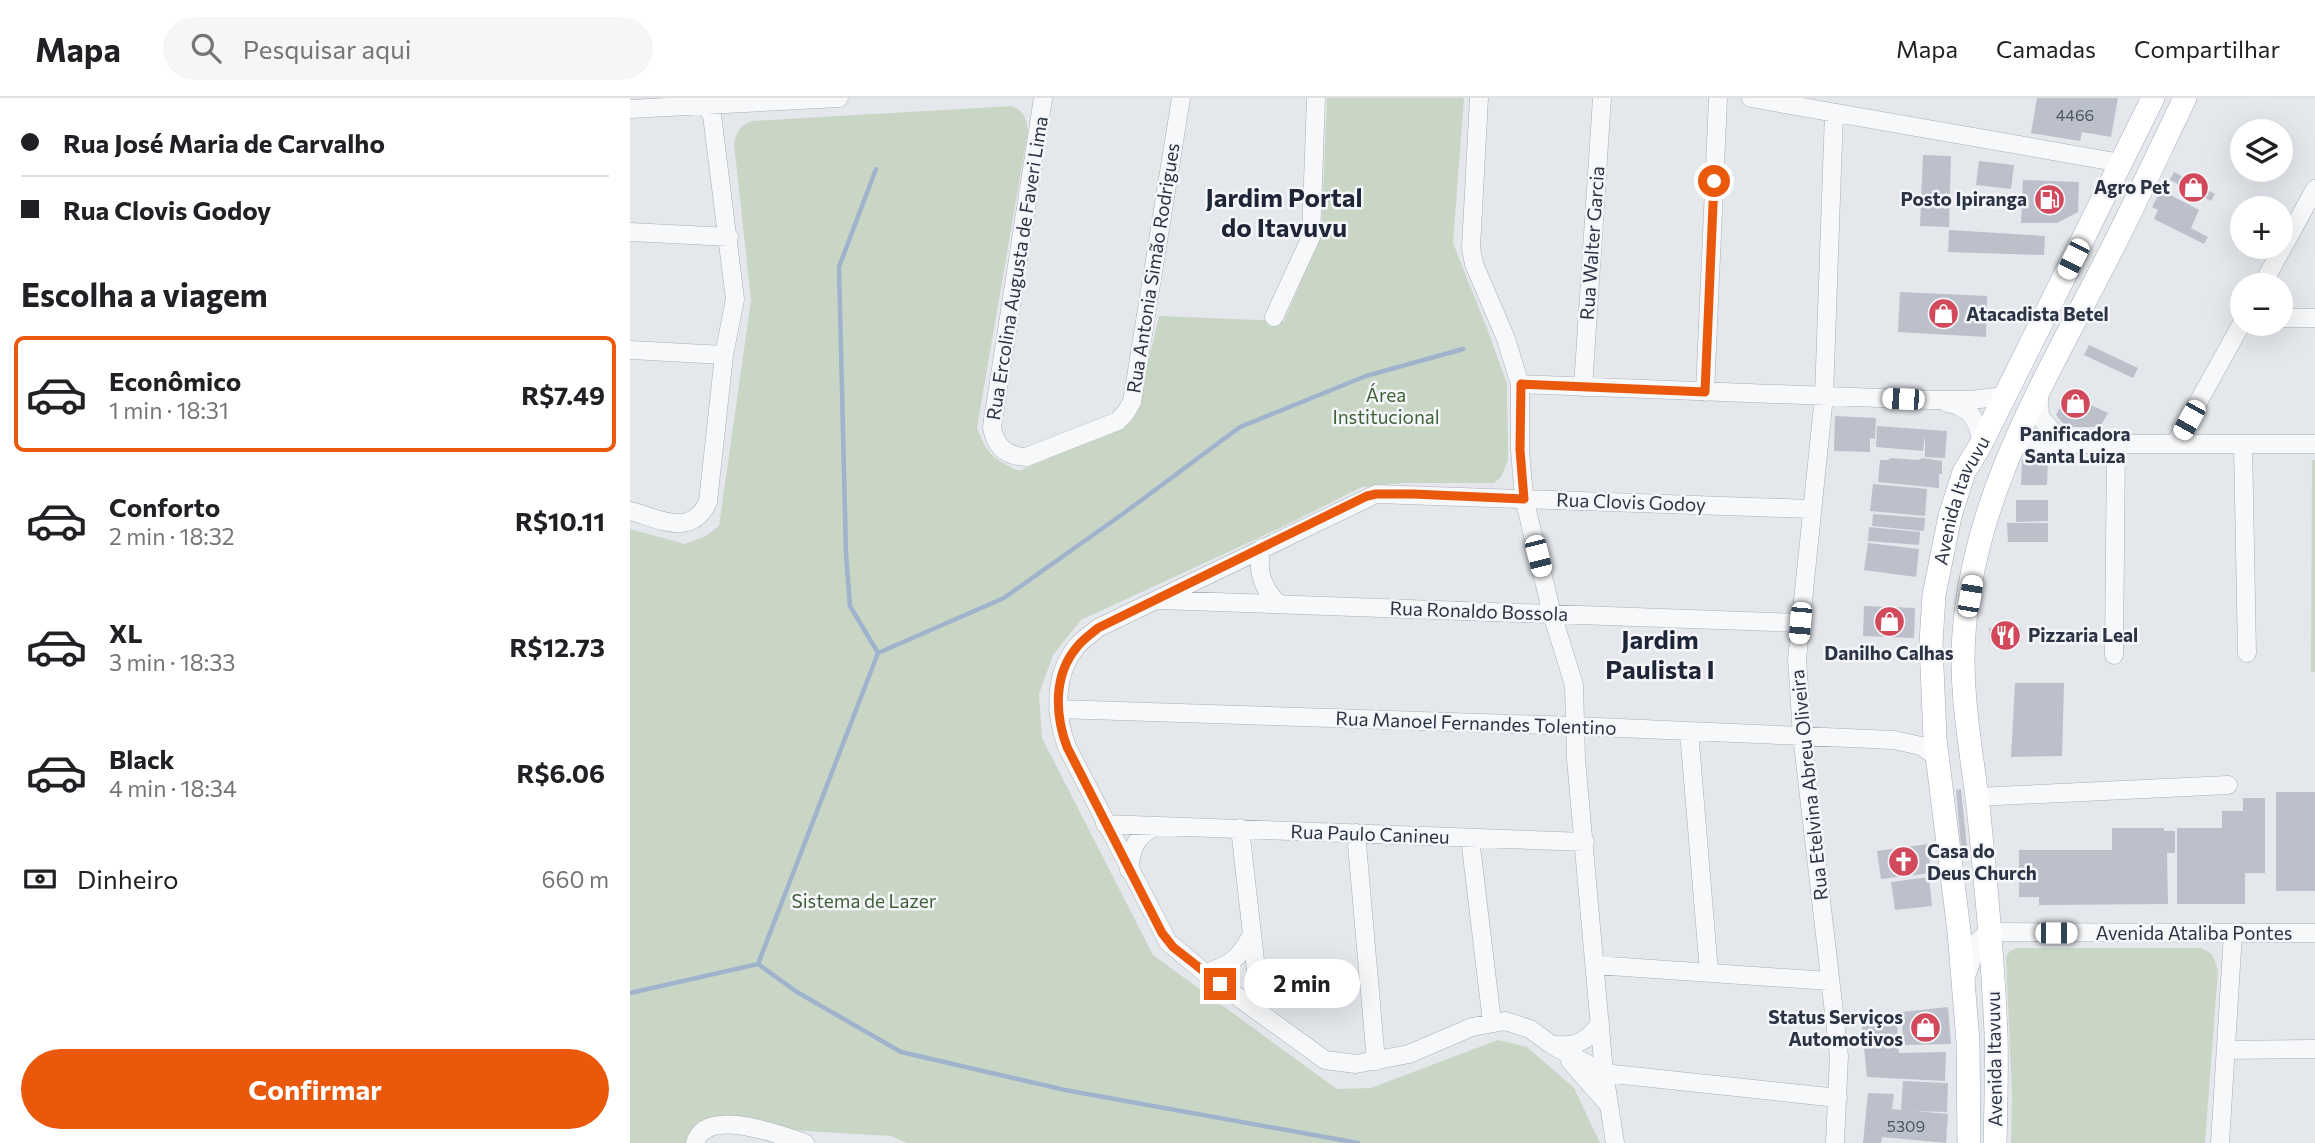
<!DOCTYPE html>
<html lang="pt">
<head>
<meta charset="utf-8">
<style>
	:root { --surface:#fff; --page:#f6f6f6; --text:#202124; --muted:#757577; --line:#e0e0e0; --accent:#ea580c }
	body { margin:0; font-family:Commissioner,sans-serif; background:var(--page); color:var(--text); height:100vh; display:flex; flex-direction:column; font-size:26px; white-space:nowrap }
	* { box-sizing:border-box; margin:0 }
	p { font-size:23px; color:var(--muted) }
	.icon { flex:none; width:38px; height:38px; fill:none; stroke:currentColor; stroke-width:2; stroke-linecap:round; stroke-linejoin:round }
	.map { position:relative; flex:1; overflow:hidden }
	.side { display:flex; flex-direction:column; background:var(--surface); width:630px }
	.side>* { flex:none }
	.hud { display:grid; align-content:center; height:154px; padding:0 21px; background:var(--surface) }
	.fabs { position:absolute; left:1600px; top:21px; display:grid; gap:14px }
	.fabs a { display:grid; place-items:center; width:63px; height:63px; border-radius:50%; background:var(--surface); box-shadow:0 7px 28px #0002; font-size:35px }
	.end { position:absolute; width:32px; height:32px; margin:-16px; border:9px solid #ea580c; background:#fff; box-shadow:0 0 0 4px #fff }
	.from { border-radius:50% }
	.bubble { position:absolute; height:49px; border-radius:24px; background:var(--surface); box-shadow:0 7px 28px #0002; font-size:23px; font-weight:700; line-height:49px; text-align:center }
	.car { position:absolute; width:21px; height:42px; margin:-21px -10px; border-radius:9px; box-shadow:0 0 5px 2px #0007; background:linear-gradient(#fff 24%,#345 0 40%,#fff 0 76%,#345 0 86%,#fff 0) }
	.hud b { display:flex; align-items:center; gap:24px; height:66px; font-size:26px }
	.hud b+b { border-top:2px solid var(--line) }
	.hud i { width:18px; height:18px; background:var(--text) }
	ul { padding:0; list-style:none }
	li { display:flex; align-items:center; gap:21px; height:116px; margin:0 14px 10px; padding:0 7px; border:4px solid transparent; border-radius:10px }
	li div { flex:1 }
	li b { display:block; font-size:26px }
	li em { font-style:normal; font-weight:700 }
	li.active { border-color:var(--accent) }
	li>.icon { width:63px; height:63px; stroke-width:1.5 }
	h2 { padding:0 21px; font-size:32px; line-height:84px }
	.pay { display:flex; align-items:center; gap:18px; height:77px; padding:0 21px; font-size:26px }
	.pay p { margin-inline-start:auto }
	.button { display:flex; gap:14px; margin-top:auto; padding:14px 21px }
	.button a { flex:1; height:80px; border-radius:42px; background:var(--accent); color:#fff; font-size:28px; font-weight:700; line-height:80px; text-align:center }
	header { display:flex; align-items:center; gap:42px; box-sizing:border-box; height:98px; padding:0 35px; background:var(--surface); border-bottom:2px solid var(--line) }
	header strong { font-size:33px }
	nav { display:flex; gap:38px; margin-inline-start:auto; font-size:24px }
	.search { width:490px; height:63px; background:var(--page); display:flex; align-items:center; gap:18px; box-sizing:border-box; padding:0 24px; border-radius:38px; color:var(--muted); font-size:26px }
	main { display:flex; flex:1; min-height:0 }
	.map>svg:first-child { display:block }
</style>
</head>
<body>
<header>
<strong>Mapa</strong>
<div class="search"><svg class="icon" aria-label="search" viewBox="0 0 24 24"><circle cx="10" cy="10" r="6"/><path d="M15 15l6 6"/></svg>Pesquisar aqui</div>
<nav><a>Mapa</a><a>Camadas</a><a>Compartilhar</a></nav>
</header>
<main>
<section class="side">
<div class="hud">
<b><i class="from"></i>Rua José Maria de Carvalho</b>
<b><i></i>Rua Clovis Godoy</b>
</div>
<h2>Escolha a viagem</h2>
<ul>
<li class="active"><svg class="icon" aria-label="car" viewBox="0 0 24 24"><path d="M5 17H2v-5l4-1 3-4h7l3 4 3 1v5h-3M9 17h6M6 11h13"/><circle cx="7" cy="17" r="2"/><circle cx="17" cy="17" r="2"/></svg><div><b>Econômico</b><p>1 min · 18:31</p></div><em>R$7.49</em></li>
<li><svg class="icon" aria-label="car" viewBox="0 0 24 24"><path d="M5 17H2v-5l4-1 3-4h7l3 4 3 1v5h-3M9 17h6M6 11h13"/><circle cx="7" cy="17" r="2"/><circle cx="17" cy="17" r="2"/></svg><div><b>Conforto</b><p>2 min · 18:32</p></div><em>R$10.11</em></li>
<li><svg class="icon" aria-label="car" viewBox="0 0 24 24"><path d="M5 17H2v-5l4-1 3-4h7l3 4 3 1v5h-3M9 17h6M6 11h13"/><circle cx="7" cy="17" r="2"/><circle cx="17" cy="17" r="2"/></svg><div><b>XL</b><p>3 min · 18:33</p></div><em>R$12.73</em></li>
<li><svg class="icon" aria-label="car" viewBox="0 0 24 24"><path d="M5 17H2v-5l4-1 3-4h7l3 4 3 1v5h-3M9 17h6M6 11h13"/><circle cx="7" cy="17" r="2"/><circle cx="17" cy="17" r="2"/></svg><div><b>Black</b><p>4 min · 18:34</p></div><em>R$6.06</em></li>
</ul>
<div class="pay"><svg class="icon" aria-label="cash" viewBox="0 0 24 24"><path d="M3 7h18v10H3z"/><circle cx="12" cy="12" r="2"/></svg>Dinheiro<p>660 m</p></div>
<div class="button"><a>Confirmar</a></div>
</section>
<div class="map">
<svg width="1685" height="1045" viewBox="0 0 1685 1045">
	<rect width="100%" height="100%" fill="#e4e7ec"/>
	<path fill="#c9d6c5" d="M697,0H834L823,145L858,233L877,286L878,362L871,379L864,385H774L732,389L652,429L451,522L423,557L409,596L412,640L523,857L707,991L741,990L868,942L897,949L944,990L970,1045H277L261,1038L160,1032L99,1017L78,1020L61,1032L59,1045H0V431L55,446L76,438L89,428L121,202L104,46C107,32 110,28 122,23L382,8C394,13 396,20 398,33L347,329C355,354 364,362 389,373L500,325L506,316L529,218L654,223L691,138Z
		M1682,362H1685V574H1681Z
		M1387,850H1571L1582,856L1588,872L1575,1045H1381L1382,995L1376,859L1380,853Z"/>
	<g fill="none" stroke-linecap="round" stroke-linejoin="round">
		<path stroke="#9fb4cc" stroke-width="4.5" d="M248,555L374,500L494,415L610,329L736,278L833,251
			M128,866L167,894L271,954L435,992L728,1045
			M0,895L128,866L248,555L220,508L216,456L209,169L246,71"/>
	</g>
	<path fill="#bbc0ca" d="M1407,0H1488L1481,39L1452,34L1450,43L1401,35Z
		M1293,57L1321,58L1319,129L1290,128Z
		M1349,63L1384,67L1381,91L1346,87Z
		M1544,74L1585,96L1581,103L1540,82Z
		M1393,82L1449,84L1448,114L1427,125H1391Z
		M1531,92L1569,112L1561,130L1578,139L1574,146L1524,121L1528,112L1522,109Z
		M1319,132L1415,138L1414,157L1318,154Z
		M1270,194L1357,198L1356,239L1268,234Z
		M1459,247L1508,270L1503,280L1454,257Z
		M1437,296L1478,315L1470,329H1437L1431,323L1426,317Z
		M1205,318L1246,320L1245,341L1240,340V354L1204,353Z
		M1247,328L1317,333L1315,360L1295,359V337L1293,353L1246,349Z
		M1260,360L1289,362L1292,360L1312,363V376H1309V390L1248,384L1250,362H1258Z
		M1392,361L1418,362L1417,387H1391Z
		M1243,386L1297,391L1295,418L1240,413Z
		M1386,402H1418V423L1386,424Z
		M1243,416L1295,420L1294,433L1242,428Z
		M1377,425H1418V444H1378Z
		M1239,429L1290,434L1289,447L1238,443Z
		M1238,445L1289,451L1286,479L1234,472Z
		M1234,508L1285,510L1284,540L1233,538Z
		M1359,530H1391V544H1360Z
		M1385,585H1434L1432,658L1381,659Z
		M1331,691L1338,759L1332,760L1326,692Z
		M1646,694H1685V793H1646Z
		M1613,700H1635V775H1615V806H1547V730H1592V713H1613Z
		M1482,730H1534V733H1545V755H1537L1538,806L1409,807V799H1389V752H1482Z
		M1298,746L1301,775L1251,781L1247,753Z
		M1299,779L1302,808L1265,812L1261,784Z
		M1318,909L1321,946L1273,947L1272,914Z
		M1266,916L1269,955L1316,954L1315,983L1237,979L1231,920Z
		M1273,983L1318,985L1317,1014L1284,1013L1318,1016L1316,1045L1252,1039L1251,1045H1233L1238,995L1264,996L1262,1011L1271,1012Z"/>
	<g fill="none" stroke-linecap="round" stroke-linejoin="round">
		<defs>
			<path id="minor" d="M413,0L362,329C365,348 376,358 396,359L488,323L496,314L502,304L551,0
				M849,0L841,150L844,166L876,241L890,286V352L894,400L922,516L944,587L946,661L974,975L985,1045
				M1121,0L1491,65
				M0,11L209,0
				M1204,15L1194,298L1167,561L1172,637L1209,958L1205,1045
				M0,134L99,139
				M1632,187L1685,91
				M644,219L681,139L686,0
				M1650,220H1685
				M0,252L94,257
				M890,286L1300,302H1342L1373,298
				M953,289L972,0
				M1075,294L1088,0
				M1409,295L1410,319L1426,337L1438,346
				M1317,305C1341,308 1351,326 1350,348
				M1384,344L1393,346H1685
				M1545,346L1612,225
				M1613,346L1617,555
				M1181,411L746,396L468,530C461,536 452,542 447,548C423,577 425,617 437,649L538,844L575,875L695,962L726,966L779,956L842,929L875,923L900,931L922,947L974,975L1208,1000
				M0,413C30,421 61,440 78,404L94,257L105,201L82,17L69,0
				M632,450C626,473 632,490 649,506
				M530,502L1170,525
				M1484,557L1486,346
				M428,611L945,628L1264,642L1291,648L1308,660
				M1059,633L1079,874
				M1347,699L1598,687
				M475,726L955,744
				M610,730L631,916
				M726,735L746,963
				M840,740L862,924
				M499,772C501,750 506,738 526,728
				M965,867L1199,883
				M575,875C600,867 609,861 621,838
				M1336,879L1348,843L1359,834L1685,835
				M925,947C946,949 958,943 970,925
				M1596,952L1685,951
				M940,963L977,1005
				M65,1045C76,1008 150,1037 175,1045
				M1590,1045L1603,835"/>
			<g id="major">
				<path id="s1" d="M1339,1045L1338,944L1329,833L1305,641L1301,545L1304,497L1320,418L1334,374L1350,348L1523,0"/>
				<path d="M1365,1045C1366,1008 1367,972 1366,935C1363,866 1357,796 1350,727C1344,663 1329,600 1334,535C1344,402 1408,294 1468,178C1499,119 1526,60 1555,0"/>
			</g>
		</defs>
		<use href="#minor" stroke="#a9aeb7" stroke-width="19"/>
		<use href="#major" stroke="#a3abb8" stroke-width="24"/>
		<use href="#minor" stroke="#f7f8fa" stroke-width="18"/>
		<use href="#major" stroke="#fff" stroke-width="23"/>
	</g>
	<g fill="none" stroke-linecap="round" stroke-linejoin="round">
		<path stroke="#ea580c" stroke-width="9" d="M590,886L543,849L532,835L437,649C425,617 423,577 447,549C452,542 461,536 468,530L737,398L746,396H783L894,401L890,352L891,286L1075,294L1084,83"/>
	</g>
	<defs>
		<symbol id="shop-disc" viewBox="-11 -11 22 22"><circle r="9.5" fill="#d1495b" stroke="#f4f6f9"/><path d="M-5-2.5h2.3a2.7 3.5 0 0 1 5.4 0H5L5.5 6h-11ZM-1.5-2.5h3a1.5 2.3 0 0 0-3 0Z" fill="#fff"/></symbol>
		<symbol id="fuel-disc" viewBox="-11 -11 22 22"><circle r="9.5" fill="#d1495b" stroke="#f4f6f9"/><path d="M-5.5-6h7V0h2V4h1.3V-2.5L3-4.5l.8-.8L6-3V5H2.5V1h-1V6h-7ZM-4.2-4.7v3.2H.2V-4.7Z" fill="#fff"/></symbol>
		<symbol id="restaurant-disc" viewBox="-11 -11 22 22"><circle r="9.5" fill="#d1495b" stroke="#f4f6f9"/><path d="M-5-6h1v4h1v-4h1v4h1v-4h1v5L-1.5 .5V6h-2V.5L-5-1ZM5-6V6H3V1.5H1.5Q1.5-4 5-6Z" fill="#fff"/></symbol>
		<symbol id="church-disc" viewBox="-11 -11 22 22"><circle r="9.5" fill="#d1495b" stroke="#f4f6f9"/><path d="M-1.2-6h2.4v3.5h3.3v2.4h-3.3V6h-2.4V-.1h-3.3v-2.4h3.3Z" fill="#fff"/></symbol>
	</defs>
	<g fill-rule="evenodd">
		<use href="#shop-disc" x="1546" y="72" width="35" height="35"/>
		<use href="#fuel-disc" x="1402" y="84" width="35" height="35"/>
		<use href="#shop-disc" x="1296" y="198" width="35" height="35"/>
		<use href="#shop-disc" x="1428" y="288" width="35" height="35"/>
		<use href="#shop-disc" x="1242" y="506" width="35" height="35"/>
		<use href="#restaurant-disc" x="1358" y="520" width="35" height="35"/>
		<use href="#church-disc" x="1256" y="746" width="35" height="35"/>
		<use href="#shop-disc" x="1278" y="912" width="35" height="35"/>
	</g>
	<g text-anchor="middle" stroke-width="5" stroke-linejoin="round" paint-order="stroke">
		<g font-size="16" fill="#4f5766">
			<text x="1445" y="23">4466</text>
			<text x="1276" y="1034">5309</text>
		</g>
		<g font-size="19" font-weight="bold" fill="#2b3445" stroke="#f4f6f9" text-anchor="end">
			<text x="1540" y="96">Agro Pet</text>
			<text x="1397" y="108">Posto Ipiranga</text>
			<text x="1336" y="223" text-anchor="start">Atacadista Betel</text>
			<text x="1445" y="343" text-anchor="middle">Panificadora<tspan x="1445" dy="22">Santa Luiza</tspan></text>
			<text x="1398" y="544" text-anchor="start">Pizzaria Leal</text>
			<text x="1259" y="562" text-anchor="middle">Danilho Calhas</text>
			<text x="1297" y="760" text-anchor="start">Casa do<tspan x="1297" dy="22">Deus Church</tspan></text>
			<text x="1273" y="926">Status Serviços<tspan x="1273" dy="22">Automotivos</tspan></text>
		</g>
		<g font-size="19" fill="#2b3445" stroke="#f4f6f9">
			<text transform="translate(962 145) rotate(-86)" y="7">Rua Walter Garcia</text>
			<text transform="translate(387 170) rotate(-81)" y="7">Rua Ercolina Augusta de Faveri Lima</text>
			<text transform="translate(523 170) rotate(-81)" y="7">Rua Antonia Simão Rodrigues</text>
			<text transform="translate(1001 404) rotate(2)" y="7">Rua Clovis Godoy</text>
			<text dy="7" stroke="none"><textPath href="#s1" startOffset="649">Avenida Itavuvu</textPath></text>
			<text transform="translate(849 513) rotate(2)" y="7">Rua Ronaldo Bossola</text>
			<text transform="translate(846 625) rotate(2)" y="7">Rua Manoel Fernandes Tolentino</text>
			<text transform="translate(1179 687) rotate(-96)" y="7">Rua Etelvina Abreu Oliveira</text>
			<text transform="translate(740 736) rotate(2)" y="7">Rua Paulo Canineu</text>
			<text x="1564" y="842">Avenida Ataliba Pontes</text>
			<text transform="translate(1364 961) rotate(-91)" y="7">Avenida Itavuvu</text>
		</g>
		<g font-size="19" fill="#3f6138" stroke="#f4f6f9">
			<text x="756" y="304">Área<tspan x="756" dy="22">Institucional</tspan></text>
			<text x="234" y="810">Sistema de Lazer</text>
		</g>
		<g font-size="26" font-weight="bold" fill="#1d2536" stroke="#f4f6f9">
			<text x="654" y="109">Jardim Portal<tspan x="654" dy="30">do Itavuvu</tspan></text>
			<text x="1030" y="551">Jardim<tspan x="1030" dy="30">Paulista I</tspan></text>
		</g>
	</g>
</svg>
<div class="fabs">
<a><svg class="icon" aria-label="layers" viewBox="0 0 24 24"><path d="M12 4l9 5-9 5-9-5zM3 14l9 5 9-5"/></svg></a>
<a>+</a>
<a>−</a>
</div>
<i class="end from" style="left:1084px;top:83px"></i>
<i class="end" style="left:590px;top:886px"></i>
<div class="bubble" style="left:614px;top:861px;width:116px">2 min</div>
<i class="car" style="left:1443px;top:161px;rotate:207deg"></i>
<i class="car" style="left:1273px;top:301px;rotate:272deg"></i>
<i class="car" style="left:1559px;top:322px;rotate:209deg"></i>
<i class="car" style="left:908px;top:458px;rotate:166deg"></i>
<i class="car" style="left:1340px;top:498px;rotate:10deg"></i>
<i class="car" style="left:1170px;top:525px;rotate:185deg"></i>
<i class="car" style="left:1426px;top:835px;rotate:90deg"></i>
</div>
</main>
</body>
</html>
